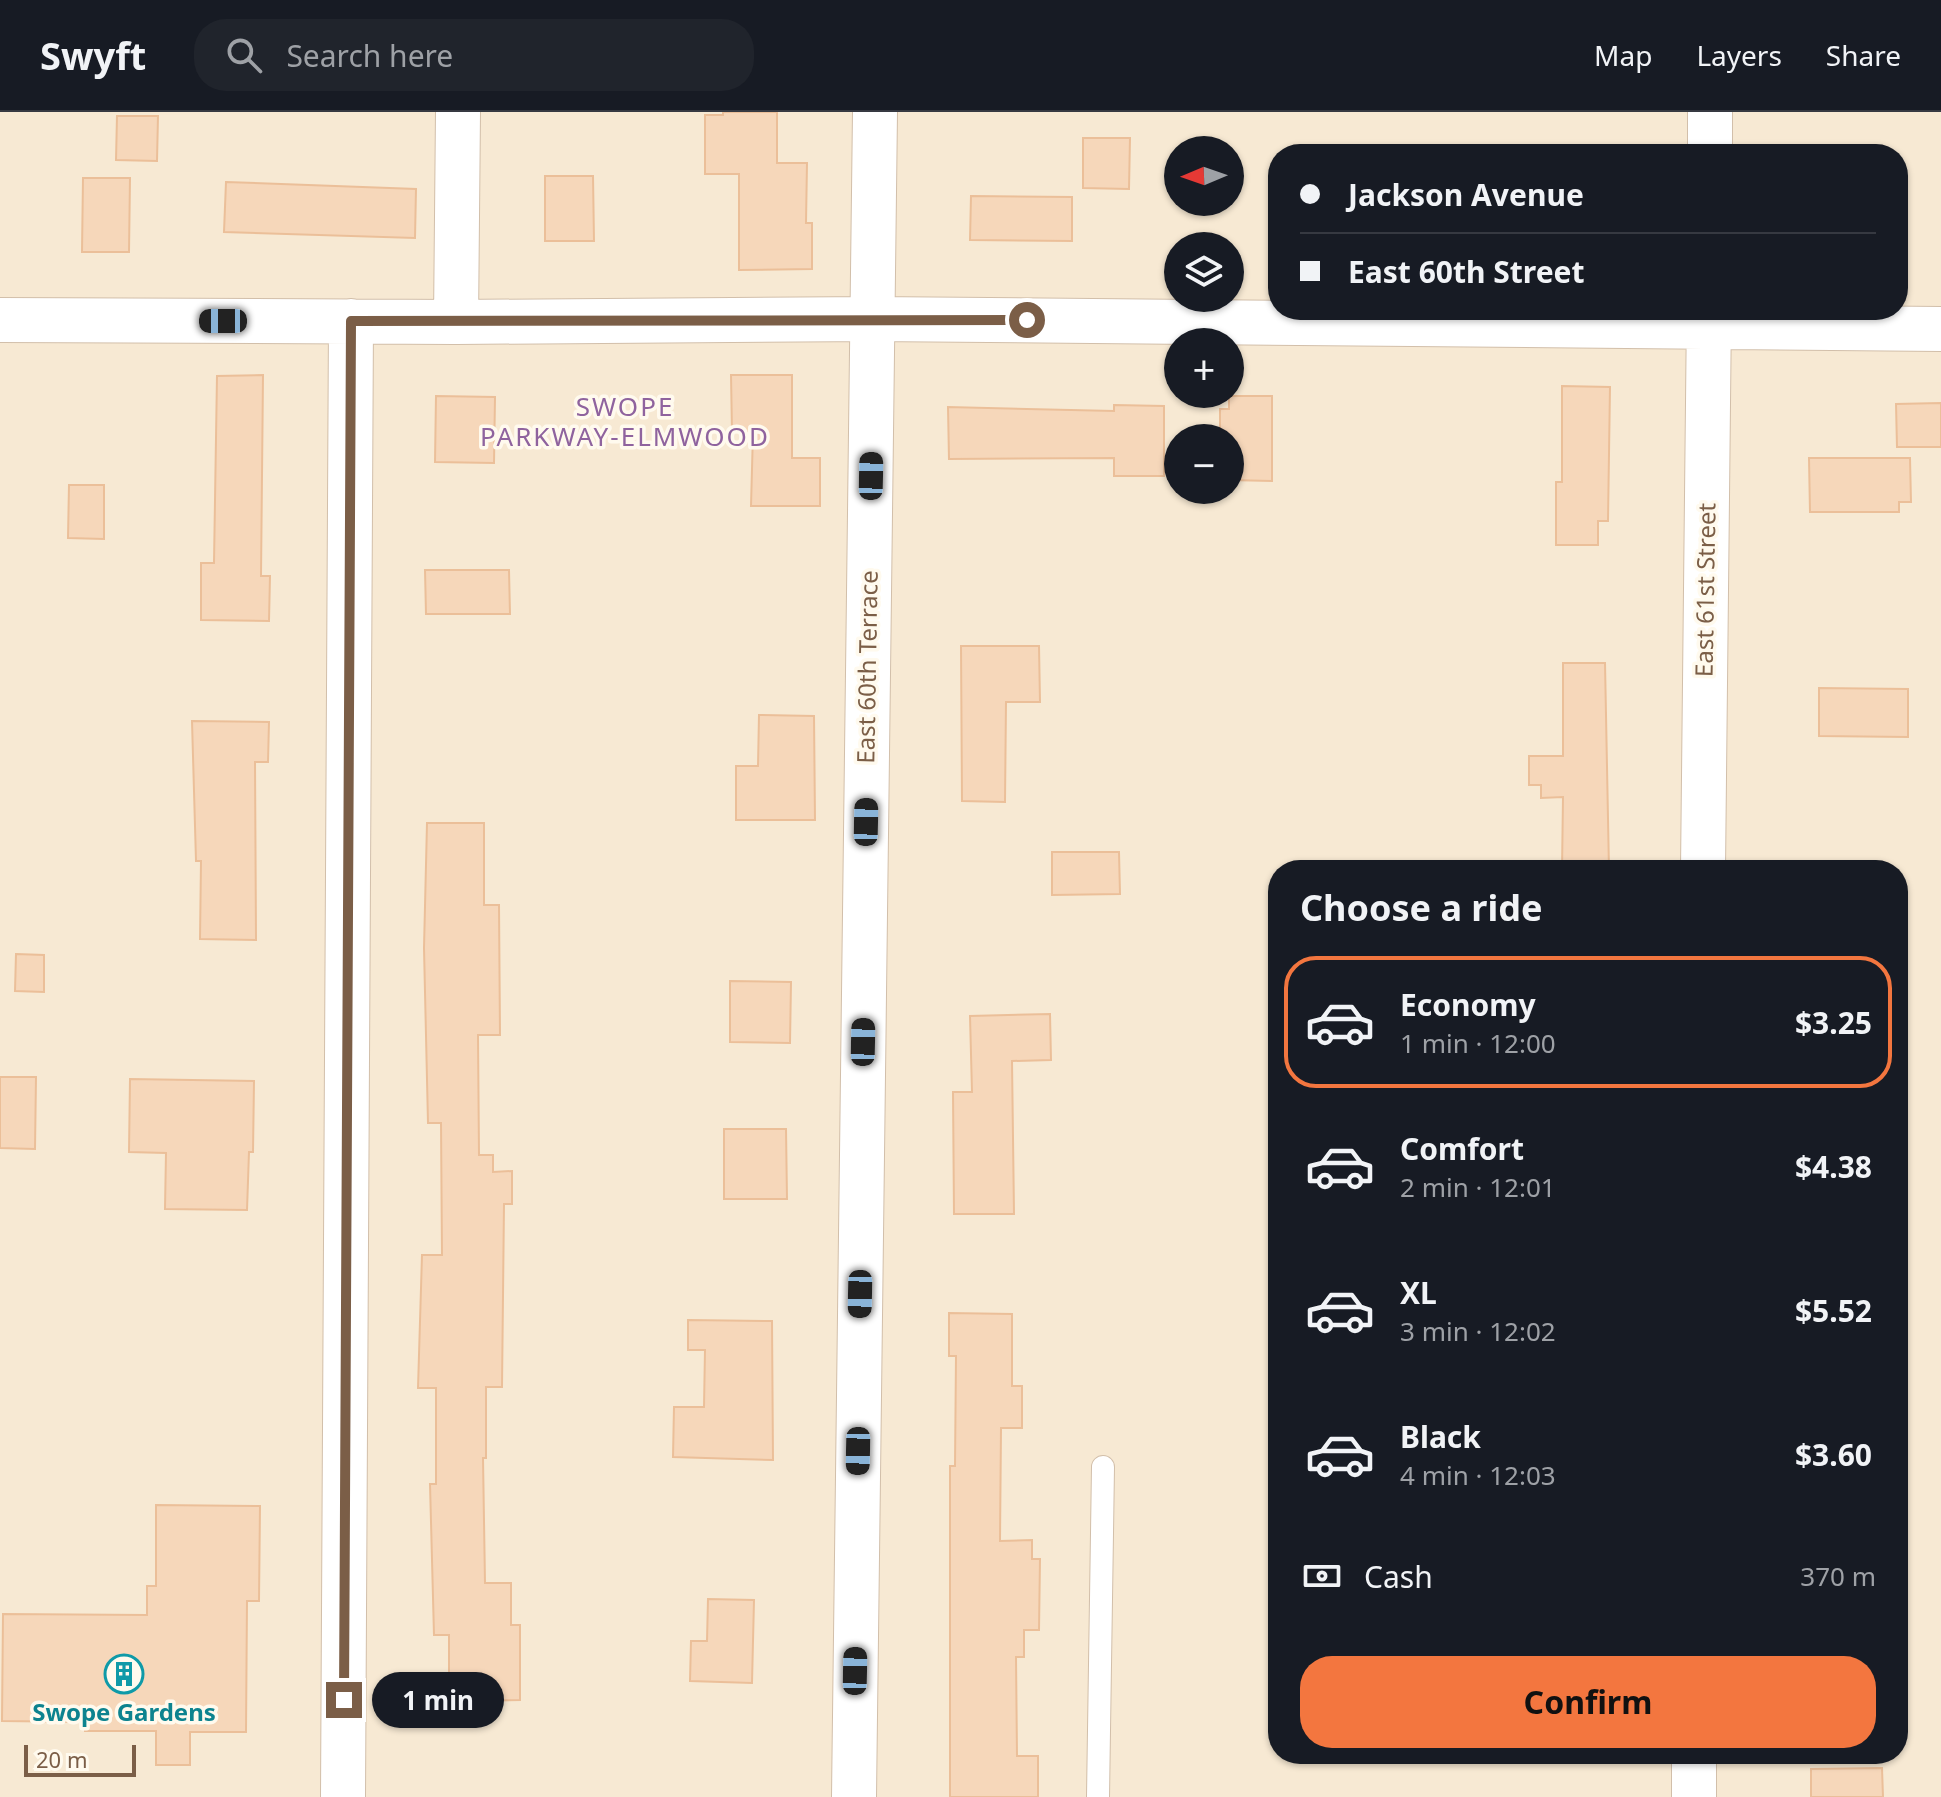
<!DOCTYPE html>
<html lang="en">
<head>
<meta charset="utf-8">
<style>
	:root { --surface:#171b24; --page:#20242c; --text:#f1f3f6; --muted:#9ea1a6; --line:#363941; --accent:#f3763f }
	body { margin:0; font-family:"Noto Sans",sans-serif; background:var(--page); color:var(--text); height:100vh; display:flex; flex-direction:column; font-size:30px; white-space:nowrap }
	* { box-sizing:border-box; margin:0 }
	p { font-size:26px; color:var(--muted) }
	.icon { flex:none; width:44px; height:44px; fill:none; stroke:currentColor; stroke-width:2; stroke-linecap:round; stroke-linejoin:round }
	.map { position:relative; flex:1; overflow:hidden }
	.drawer { position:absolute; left:1268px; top:748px; width:640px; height:904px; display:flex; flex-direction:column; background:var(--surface); border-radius:32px; box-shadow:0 2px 6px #0004 }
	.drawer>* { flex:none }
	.banner { position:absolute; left:1268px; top:32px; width:640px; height:176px; border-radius:32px; box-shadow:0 2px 6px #0004; display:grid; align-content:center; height:176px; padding:0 32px; background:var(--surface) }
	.needle { width:52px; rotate:268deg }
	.buttons { position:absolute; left:1164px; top:24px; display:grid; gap:16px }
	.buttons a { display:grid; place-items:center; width:80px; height:80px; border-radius:50%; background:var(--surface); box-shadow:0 2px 6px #0004; font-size:40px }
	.scale { position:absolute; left:24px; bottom:20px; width:112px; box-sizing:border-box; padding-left:8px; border:4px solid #7b5e47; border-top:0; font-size:22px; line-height:28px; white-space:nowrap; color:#7b5e47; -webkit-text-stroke:6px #fffaee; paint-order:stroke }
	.end { position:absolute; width:36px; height:36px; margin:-18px; border:10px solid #7b5e47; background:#fff; box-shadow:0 0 0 4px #fff }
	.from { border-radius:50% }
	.bubble { position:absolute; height:56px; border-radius:28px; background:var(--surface); box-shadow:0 2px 6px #0004; font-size:26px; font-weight:700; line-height:56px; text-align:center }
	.car { position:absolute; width:24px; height:48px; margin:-24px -12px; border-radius:10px; box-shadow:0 0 6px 2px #0007; background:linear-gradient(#222 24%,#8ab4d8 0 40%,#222 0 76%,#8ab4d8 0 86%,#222 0) }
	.banner b { display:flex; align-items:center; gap:28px; height:76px; font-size:30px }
	.banner b+b { border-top:2px solid var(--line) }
	.banner i { width:20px; height:20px; background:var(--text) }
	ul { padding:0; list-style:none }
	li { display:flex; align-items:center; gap:24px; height:132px; margin:0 16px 12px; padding:0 16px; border:4px solid transparent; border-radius:32px }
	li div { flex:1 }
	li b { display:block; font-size:30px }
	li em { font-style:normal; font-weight:700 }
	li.current { border-color:var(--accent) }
	li>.icon { width:72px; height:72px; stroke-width:1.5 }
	h2 { padding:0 32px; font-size:36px; line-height:96px }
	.pay { display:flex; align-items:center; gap:20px; height:88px; padding:0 32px; font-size:30px }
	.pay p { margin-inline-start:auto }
	.action { display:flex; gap:16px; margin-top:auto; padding:16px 32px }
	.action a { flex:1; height:92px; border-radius:32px; background:var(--accent); color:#111; font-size:32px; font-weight:700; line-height:92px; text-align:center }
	header { display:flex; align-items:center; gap:48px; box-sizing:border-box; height:112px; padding:0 40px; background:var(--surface); border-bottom:2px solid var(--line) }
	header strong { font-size:38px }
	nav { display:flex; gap:44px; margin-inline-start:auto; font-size:28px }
	.search { width:560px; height:72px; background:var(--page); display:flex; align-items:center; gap:20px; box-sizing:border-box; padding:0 28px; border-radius:32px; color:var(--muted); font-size:30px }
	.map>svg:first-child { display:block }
</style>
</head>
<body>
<header>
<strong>Swyft</strong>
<div class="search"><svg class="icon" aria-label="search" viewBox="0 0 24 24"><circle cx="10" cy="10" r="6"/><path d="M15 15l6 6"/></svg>Search here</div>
<nav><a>Map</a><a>Layers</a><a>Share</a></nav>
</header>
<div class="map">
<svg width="1941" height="1685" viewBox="0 0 1941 1685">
	<rect width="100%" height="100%" fill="#fef7e6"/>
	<path fill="#f7e9d3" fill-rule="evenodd" d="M0,0H1941V1685H0ZM1178,38H1230V90H1178ZM1278,42H1898V198H1278ZM1178,134H1230V186H1178ZM1178,230H1230V282H1178ZM1178,326H1230V378H1178ZM1278,758H1898V1642H1278Z"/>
	<path fill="#f6d7ba" stroke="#ebbf99" stroke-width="2" d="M723,0H777V51H807L806,111H812V157L739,158V62H705V3H723Z
		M117,4H158L157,49L116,48Z
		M1083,26H1130L1129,77L1083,76Z
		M545,64H593L594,129H545Z
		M83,66H130L129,140H82Z
		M226,70L416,77L415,126L224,120Z
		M971,84L1072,85V129L970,128Z
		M263,263L261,464H270L269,509L201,508V451H214L217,264Z
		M731,263H792V346H820V394H751L753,320H732Z
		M1562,274L1610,275L1608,409H1598V433H1556V370H1562Z
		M436,284L495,285L494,351L435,350Z
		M1229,284H1272V369L1230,368V326H1220V297H1229Z
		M1941,291V335H1897L1896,292Z
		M1114,293L1164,294V364H1114V346L949,347L948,295L1114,299Z
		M1809,346H1910L1911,390H1899V400H1810Z
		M69,373H104V427L68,426Z
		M425,458H509L510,502H426Z
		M961,534H1039L1040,590H1006L1005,690L962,689Z
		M1563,551H1605L1609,758H1562L1563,685L1541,686V673H1529V644H1563Z
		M1819,576L1908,577V625L1819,624Z
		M759,603L814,604L815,708H736V654H758Z
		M192,609L269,610L268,650H255L256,828L200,827L201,749H196Z
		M427,711H484V793H499L500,923H478L479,1043H493V1060L512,1059V1092H504L502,1275H486V1346H483L485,1471H511V1513H520V1588L449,1589V1523H434L430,1372H436V1276H418L422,1143H442L441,1011H428L424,836Z
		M1052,740H1119L1120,782L1052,783Z
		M16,842L44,843V880L15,879Z
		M730,869L791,870L790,931L730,930Z
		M1050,902L1051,948L1012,949L1014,1102H954L953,980H972L970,904Z
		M0,965H36L35,1037L0,1036Z
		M130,967L254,969L253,1040H249L247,1098L165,1097L166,1041L129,1040Z
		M724,1017H786L787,1087H724Z
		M949,1201L1012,1202V1274H1022V1316H1001L1000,1429L1032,1428V1447H1040L1039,1518H1024V1545H1016L1017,1644H1038V1685H950V1354H955L956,1244H949Z
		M688,1208L772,1209L773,1348L673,1345L674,1295H704L705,1238H688Z
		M156,1393L260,1394L259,1489H247L246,1620H190V1653H156V1619H85V1610L2,1609L3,1502L147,1503V1474H156Z
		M708,1487L754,1488L752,1571L690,1569L691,1529H707Z
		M1882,1656L1883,1685H1811V1657Z"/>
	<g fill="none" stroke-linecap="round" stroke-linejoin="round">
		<defs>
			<path id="lane" d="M1098,1685L1103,1355"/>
			<path id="street" d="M1710,42V0
				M0,208L456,210L873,207L1941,217
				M456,210L458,0
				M1703,758L1709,198
				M343,1685L351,209
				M854,1685L875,0
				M1694,1685V1642"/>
		</defs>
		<use href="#lane" stroke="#d2bfaa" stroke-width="24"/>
		<use href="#street" stroke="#d2bfaa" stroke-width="46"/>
		<use href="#lane" stroke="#fff" stroke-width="22"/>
		<use href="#street" stroke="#fff" stroke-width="44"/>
	</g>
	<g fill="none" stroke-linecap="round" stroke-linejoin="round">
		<path stroke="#7b5e47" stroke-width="10" d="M344,1588L351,209L1027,208"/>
	</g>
	<defs>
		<symbol id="building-ring" viewBox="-11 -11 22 22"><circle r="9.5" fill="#fffaee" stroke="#0f9aa8" stroke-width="1.5"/><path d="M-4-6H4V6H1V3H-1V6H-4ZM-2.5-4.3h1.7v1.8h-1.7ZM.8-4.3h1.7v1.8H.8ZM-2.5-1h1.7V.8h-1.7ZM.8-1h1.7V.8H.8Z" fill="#0f9aa8"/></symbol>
	</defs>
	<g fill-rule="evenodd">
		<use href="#building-ring" x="102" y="1540" width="44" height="44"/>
	</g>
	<g text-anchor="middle" stroke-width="7" stroke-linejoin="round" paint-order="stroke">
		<g font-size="24" fill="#7b5e47" stroke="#fffaee">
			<text transform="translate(1706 478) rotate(-89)" y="8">East 61st Street</text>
			<text transform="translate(868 555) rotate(-89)" y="8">East 60th Terrace</text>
		</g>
		<g font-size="24" font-weight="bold" fill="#0d838f" stroke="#fffaee">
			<text x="124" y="1609">Swope Gardens</text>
		</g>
		<g font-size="26" letter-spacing="2" fill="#8f639e" stroke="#fffaee">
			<text x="625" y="304">SWOPE<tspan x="625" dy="30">PARKWAY-ELMWOOD</tspan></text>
		</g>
	</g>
</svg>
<div class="buttons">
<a><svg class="needle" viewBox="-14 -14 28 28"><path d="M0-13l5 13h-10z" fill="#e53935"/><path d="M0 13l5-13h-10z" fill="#9ea1a6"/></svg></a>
<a><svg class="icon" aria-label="layers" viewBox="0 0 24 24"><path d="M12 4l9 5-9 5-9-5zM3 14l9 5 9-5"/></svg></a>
<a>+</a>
<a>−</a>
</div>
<div class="scale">20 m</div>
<i class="end from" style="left:1027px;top:208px"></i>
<i class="end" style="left:344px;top:1588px"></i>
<div class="bubble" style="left:372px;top:1560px;width:132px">1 min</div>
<i class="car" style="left:223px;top:209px;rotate:270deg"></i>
<i class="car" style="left:871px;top:364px;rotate:1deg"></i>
<i class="car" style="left:866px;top:710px;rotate:1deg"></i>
<i class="car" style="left:863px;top:930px;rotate:1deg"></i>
<i class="car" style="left:860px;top:1182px;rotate:181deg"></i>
<i class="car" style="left:858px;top:1339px;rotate:181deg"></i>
<i class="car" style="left:855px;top:1559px;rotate:1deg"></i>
<div class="banner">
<b><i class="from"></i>Jackson Avenue</b>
<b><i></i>East 60th Street</b>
</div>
<section class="drawer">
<h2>Choose a ride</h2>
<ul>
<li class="current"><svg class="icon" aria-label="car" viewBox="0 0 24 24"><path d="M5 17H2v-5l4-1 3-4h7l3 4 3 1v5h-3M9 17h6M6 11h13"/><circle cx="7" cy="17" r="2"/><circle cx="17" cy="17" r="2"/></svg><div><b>Economy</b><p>1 min · 12:00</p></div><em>$3.25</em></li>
<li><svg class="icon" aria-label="car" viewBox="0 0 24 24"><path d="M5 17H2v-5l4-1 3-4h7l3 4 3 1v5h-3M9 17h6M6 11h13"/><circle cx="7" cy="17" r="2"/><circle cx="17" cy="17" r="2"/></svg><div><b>Comfort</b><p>2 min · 12:01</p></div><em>$4.38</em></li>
<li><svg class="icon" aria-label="car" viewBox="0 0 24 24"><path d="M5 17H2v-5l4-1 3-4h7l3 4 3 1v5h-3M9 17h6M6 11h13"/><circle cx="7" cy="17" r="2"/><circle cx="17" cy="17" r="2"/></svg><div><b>XL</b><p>3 min · 12:02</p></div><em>$5.52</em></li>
<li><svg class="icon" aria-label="car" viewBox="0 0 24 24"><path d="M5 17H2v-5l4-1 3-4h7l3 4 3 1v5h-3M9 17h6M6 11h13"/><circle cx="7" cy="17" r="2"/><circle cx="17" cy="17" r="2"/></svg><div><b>Black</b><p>4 min · 12:03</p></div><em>$3.60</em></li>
</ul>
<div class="pay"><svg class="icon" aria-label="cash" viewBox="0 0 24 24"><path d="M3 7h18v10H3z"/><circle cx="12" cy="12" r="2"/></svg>Cash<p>370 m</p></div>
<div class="action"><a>Confirm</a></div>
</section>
</div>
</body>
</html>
